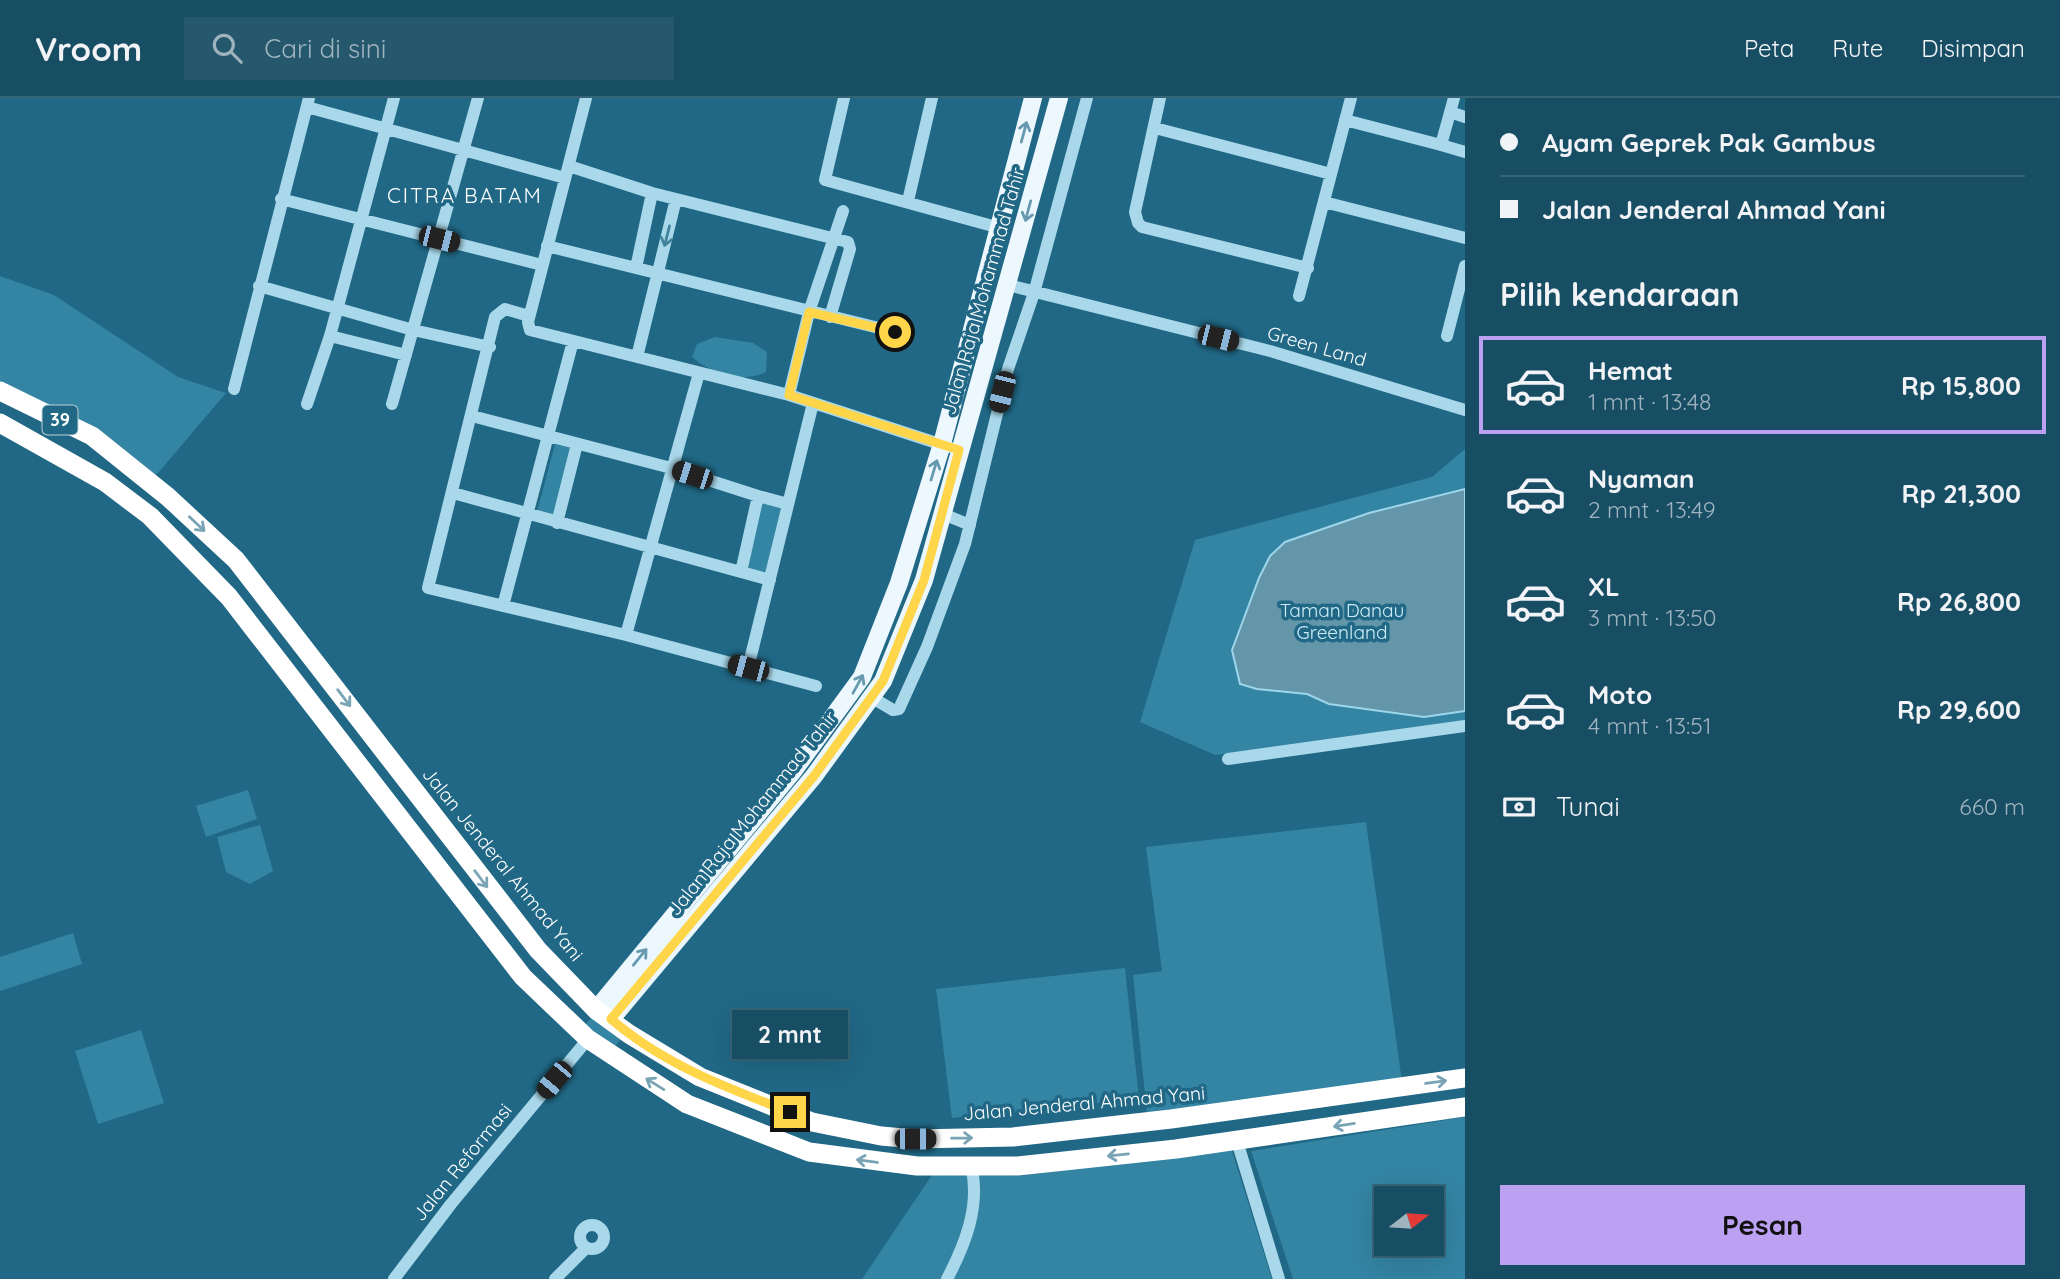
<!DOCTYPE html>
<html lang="id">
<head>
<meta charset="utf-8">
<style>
	:root { --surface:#184e64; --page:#25586d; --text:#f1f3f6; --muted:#9fb4bf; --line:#366578; --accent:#bca0f2 }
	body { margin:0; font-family:Quicksand,sans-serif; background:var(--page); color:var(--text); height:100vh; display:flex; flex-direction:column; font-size:26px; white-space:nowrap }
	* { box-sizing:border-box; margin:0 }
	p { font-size:23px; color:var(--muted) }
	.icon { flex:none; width:38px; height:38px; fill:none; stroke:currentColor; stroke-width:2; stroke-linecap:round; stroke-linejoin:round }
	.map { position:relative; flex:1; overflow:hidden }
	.panel { display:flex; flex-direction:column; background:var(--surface); width:595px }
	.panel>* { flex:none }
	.guide { display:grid; align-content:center; height:154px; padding:0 35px; background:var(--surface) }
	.needle { width:46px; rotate:73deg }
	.controls { position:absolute; left:1374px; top:1088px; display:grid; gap:14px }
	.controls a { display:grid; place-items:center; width:70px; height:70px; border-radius:0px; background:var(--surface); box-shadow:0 7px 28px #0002,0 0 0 2px var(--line); font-size:35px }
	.end { position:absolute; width:32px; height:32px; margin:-16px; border:9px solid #ffd54a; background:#111; box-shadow:0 0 0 4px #111 }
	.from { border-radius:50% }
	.bubble { position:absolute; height:49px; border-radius:0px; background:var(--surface); box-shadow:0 7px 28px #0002,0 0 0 2px var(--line); font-size:23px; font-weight:700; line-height:49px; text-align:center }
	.car { position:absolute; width:21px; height:42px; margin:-21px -10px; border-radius:9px; box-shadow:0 0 5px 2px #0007; background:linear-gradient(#222 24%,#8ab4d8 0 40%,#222 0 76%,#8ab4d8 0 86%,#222 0) }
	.guide b { display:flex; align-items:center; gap:24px; height:66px; font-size:26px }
	.guide b+b { border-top:2px solid var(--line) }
	.guide i { width:18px; height:18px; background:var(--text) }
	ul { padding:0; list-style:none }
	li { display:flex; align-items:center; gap:21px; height:98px; margin:0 14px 10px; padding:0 21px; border:4px solid transparent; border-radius:0px }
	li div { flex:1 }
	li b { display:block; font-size:26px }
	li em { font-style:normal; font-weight:700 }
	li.current { border-color:var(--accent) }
	li>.icon { width:63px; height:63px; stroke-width:1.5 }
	h2 { padding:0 35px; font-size:32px; line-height:84px }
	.pay { display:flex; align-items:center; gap:18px; height:77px; padding:0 35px; font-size:26px }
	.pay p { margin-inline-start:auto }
	.action { display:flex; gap:14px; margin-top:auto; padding:14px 35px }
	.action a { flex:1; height:80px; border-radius:0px; background:var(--accent); color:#111; font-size:28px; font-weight:700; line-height:80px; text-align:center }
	header { display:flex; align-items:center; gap:42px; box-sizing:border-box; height:98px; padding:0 35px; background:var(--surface); border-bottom:2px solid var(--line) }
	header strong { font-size:33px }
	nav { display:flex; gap:38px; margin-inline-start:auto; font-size:24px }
	.search { width:490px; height:63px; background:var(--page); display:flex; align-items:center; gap:18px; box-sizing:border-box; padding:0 24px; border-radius:0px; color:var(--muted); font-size:26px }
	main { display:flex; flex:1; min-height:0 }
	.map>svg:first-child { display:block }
</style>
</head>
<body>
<header>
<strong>Vroom</strong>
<div class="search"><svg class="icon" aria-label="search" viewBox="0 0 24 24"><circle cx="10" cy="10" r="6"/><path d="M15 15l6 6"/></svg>Cari di sini</div>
<nav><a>Peta</a><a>Rute</a><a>Disimpan</a></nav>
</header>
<main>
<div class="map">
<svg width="1465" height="1181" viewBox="0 0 1465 1181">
	<rect width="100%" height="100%" fill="#206885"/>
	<path fill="#3484a3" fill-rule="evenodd" d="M0,178L54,197L178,279L226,295L152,382L0,293Z
		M715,239L753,245L767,254L766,274C743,286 710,275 692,259L697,246Z
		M555,346L570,350L553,418L537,414Z
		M1465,351V624L1215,657L1140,624L1195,442L1432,379Z
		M760,403L784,409L768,477L744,472Z
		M248,692L257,721L206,739L196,708Z
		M1366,724L1402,984L1147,1017L1133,877L1162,873L1146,749Z
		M260,727L273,773L250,786L226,774L217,739Z
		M73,835L82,866L0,893V859Z
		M1125,870L1139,1001L952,1020L936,891Z
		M596,914L624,937L614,950L585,927Z
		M141,932L164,1005L98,1026L75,953Z
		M1465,1019V1181H1293L1251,1053ZM1386,1101H1432V1146H1386Z
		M1231,1050L1272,1181H862L932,1077L1020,1078Z"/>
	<path fill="#6496aa" stroke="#9dd6eb" stroke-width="2" d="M1465,391V613L1424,619L1329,606L1307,596L1257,591L1240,586L1232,552L1259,480L1270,458L1285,444L1369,415Z"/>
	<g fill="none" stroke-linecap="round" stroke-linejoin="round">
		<path stroke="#a9d8ea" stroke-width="12" d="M586,0L528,224L530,232L789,297L949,349
			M844,0L825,82L1000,130
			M1160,0L1135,114L1138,125L1142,129L1308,170
			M307,9L565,80
			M1450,14L1465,19
			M1345,22L1441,47L1454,0
			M1155,30L1331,76
			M1441,47L1465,54
			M569,68L652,95L848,144L850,151L830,219
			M281,101L542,167
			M908,103L932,0
			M1324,104L1465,140
			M547,148L895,234
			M636,170L652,95
			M1008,187L1270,253L1465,312
			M259,188L413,232L490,249
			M1299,198L1351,0
			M529,218L505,211L495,219L428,490L626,537L816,588
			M330,238L406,257
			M1447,238L1465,168
			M637,259L676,101
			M234,291L309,0
			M789,297L809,214L843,113
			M307,306L330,238L394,0
			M392,306L478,0
			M472,318L671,370L758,398
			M453,395L741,474
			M943,416L970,427
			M557,425L577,346
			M770,482L741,474L758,398L788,406
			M503,508L573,243
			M626,537L699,275
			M748,570L813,305
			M871,599L893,612L899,611L927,549L965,446L1008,271L1034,195L1087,0
			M1228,661L1465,628
			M1237,1043L1279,1181
			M580 1139a12 12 0 1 1 24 0a12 12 0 1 1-24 0Z
			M394,1181L451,1106L588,941
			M555,1181L586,1150
			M947,1181C965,1147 981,1107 971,1068"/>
		<path stroke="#ecf8fe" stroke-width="18" d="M596,912L794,672L862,579L899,485L942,346L1033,0
			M611,921L814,678L883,583L924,482L1059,0"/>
		<path stroke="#fff" stroke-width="19" d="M0,293L92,338L168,399L236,462L538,852L596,912L629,936L700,979L812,1024L881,1038L915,1041L1013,1039L1171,1021L1465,980
			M0,325L105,384L150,418L229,499L523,879L588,941L687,1006L809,1054L917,1068H1018L1176,1051L1465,1009"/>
	</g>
	<defs><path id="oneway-shaft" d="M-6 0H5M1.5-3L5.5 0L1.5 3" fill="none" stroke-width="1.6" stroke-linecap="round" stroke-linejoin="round" transform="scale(1.75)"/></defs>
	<g stroke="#679aaf">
		<use href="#oneway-shaft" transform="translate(1024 34) rotate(-75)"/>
		<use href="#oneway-shaft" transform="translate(1028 113) rotate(105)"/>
		<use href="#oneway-shaft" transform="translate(934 372) rotate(-73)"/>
		<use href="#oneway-shaft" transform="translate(858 586) rotate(-61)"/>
		<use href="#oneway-shaft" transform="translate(640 859) rotate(-51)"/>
	</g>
	<use stroke="#42849e" href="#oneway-shaft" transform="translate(667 138) rotate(104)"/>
	<g stroke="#79a4b6">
		<use href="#oneway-shaft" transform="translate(197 426) rotate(43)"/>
		<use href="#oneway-shaft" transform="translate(344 600) rotate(53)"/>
		<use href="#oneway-shaft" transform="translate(481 781) rotate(53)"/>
		<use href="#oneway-shaft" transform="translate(1436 984) rotate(-8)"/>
		<use href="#oneway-shaft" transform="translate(655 986) rotate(-148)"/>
		<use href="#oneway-shaft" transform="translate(1344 1027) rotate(171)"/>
		<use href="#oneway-shaft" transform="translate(962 1040) rotate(-1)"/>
		<use href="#oneway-shaft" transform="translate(1118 1057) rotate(174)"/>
		<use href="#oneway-shaft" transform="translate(867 1063) rotate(-172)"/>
	</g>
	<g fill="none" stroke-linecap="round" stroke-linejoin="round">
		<path stroke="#ffd54a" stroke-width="9" d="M790,1014C727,990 663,966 611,921L814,678L883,583L924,482L959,352L789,297L809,214L895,234"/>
	</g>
	<g text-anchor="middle" stroke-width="7" stroke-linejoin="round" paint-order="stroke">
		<rect fill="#206885" stroke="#bcd2da" stroke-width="2" x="42.5" y="307.5" width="35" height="29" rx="5"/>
		<g font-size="18" font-weight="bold" fill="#fff">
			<text x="60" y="328">39</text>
		</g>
		<g font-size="19" fill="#fff" stroke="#206885">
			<text transform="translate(983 193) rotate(-74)" y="7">Jalan Raja Mohammad Tahir</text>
			<text transform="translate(1317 248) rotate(16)" y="7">Green Land</text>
			<text transform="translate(752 715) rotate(-51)" y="7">Jalan Raja Mohammad Tahir</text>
			<text transform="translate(503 766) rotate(51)" y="7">Jalan Jenderal Ahmad Yani</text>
			<text transform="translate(1084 1005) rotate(-5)" y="7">Jalan Jenderal Ahmad Yani</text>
			<text transform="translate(462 1064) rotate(-51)" y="7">Jalan Reformasi</text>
		</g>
		<g font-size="19" fill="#cdecf7" stroke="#206885">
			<text x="1342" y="519">Taman Danau<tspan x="1342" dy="22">Greenland</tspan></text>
		</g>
		<g font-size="21" letter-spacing="2" fill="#fff" stroke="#206885">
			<text x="465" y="105">CITRA BATAM</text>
		</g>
	</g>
</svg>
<div class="controls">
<a><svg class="needle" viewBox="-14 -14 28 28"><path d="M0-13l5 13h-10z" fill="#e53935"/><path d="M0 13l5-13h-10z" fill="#9fb4bf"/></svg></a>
</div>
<i class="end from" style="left:895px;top:234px"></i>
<i class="end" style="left:790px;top:1014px"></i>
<div class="bubble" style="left:732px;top:912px;width:116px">2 mnt</div>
<i class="car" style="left:439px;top:141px;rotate:104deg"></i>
<i class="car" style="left:1218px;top:240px;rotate:104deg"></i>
<i class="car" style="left:1002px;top:294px;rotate:194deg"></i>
<i class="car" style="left:692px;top:377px;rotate:288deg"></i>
<i class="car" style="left:748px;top:570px;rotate:285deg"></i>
<i class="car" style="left:554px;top:982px;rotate:220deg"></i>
<i class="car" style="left:915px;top:1041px;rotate:90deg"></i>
</div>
<section class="panel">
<div class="guide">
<b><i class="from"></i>Ayam Geprek Pak Gambus</b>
<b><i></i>Jalan Jenderal Ahmad Yani</b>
</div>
<h2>Pilih kendaraan</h2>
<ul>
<li class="current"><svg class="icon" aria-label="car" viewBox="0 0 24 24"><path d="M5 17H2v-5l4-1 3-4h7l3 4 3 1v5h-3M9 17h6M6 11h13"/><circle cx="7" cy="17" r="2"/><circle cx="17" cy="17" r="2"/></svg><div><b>Hemat</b><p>1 mnt · 13:48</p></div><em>Rp 15,800</em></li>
<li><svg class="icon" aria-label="car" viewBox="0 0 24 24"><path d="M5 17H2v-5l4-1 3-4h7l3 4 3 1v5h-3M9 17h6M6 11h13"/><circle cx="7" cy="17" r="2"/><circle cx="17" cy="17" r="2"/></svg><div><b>Nyaman</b><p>2 mnt · 13:49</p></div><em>Rp 21,300</em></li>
<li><svg class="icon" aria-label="car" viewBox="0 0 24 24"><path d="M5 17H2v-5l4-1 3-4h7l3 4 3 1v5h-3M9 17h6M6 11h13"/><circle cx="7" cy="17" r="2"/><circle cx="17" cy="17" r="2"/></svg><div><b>XL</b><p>3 mnt · 13:50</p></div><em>Rp 26,800</em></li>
<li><svg class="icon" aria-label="car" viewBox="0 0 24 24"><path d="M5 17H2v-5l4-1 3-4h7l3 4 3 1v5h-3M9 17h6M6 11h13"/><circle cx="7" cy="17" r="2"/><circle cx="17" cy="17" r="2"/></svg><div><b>Moto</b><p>4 mnt · 13:51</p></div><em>Rp 29,600</em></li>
</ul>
<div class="pay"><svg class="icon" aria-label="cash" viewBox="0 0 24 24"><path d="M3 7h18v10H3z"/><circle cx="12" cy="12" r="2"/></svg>Tunai<p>660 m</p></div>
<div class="action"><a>Pesan</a></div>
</section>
</main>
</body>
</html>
